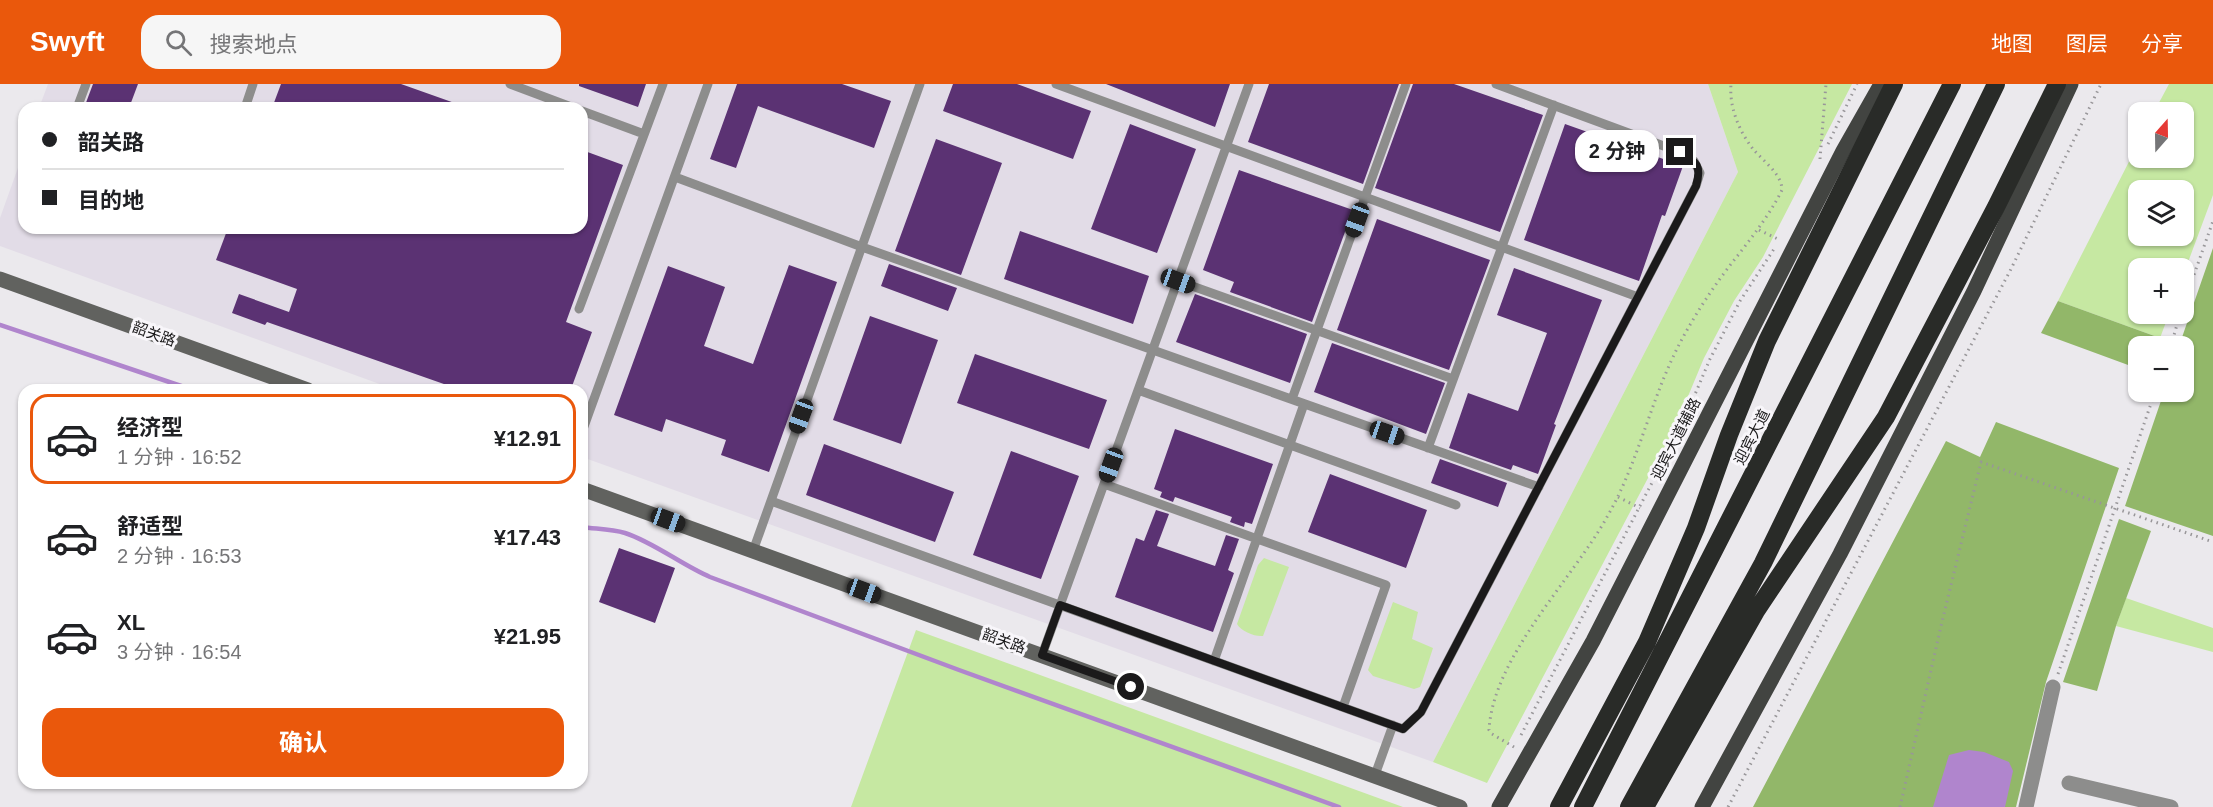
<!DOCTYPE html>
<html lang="zh">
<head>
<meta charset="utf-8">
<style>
	:root { --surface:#fff; --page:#f6f6f6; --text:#202124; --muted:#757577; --line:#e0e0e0; --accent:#ea580c }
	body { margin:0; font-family:Arial,"Noto Sans SC",sans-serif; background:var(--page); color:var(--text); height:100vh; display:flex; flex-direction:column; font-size:22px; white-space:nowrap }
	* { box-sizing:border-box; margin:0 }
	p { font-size:20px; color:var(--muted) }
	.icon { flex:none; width:33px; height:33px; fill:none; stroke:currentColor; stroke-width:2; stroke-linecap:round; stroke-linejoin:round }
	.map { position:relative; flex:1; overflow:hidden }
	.drawer { position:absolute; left:18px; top:300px; width:570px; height:405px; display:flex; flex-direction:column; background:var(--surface); border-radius:18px; box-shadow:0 2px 4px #0004 }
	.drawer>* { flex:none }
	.guide { position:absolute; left:18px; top:18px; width:570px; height:132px; border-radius:18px; box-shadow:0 2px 4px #0004; display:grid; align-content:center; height:132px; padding:0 24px; background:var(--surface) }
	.needle { width:39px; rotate:20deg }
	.fabs { position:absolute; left:2128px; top:18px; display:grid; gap:12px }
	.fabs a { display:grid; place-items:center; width:66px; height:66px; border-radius:12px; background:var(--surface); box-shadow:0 2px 4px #0004; font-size:30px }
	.end { position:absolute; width:27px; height:27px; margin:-14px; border:8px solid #1b1a1b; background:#fff; box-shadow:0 0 0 3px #fff }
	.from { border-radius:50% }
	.bubble { position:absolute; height:42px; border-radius:18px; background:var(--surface); box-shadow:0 2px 4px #0004; font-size:20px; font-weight:700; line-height:42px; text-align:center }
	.car { position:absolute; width:18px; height:36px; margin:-18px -9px; border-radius:8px; box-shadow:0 0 4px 2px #0007; background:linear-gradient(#222 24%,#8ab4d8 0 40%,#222 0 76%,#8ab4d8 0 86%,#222 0) }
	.guide b { display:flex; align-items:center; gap:21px; height:57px; font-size:22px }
	.guide b+b { border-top:2px solid var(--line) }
	.guide i { width:15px; height:15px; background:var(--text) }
	ul { padding:10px 0 0; list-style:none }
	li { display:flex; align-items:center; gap:18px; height:90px; margin:0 12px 9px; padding:0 12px; border:3px solid transparent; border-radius:18px }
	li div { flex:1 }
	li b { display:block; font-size:22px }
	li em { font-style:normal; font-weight:700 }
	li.selected { border-color:var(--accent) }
	li>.icon { width:54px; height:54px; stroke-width:1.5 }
	.action { display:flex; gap:12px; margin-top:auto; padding:12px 24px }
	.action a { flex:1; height:69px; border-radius:18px; background:var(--accent); color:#fff; font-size:24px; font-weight:700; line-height:69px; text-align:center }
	header { display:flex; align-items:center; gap:36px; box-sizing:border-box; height:84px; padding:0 30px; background:var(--accent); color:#fff }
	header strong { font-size:28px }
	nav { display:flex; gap:33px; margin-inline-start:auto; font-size:21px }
	.search { width:420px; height:54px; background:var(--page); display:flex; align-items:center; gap:15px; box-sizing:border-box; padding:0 21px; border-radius:18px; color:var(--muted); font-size:22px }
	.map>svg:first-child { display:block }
</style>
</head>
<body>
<header>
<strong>Swyft</strong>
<div class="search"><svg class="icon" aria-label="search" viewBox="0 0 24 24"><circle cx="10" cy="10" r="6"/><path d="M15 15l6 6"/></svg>搜索地点</div>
<nav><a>地图</a><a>图层</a><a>分享</a></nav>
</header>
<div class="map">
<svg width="2213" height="723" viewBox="0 0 2213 723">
	<rect width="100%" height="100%" fill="#ebe9ed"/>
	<path fill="#e2dce7" d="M48,0H1708L1738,88L1433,678L582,373V306H396L0,162V134L24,67V144H582V24H39Z"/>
	<path fill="#c6e8a2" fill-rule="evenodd" d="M1708,0H1852L1763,173L1734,217L1704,274L1676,341L1487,699L1433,678L1738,88Z
		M2169,0H2213V111L2184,189V184H2139V230H2169L2160,254L2058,217L2139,58V74H2184V28H2154ZM2139,106H2184V152H2139Z
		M1264,474L1289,483L1263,552C1255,553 1241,547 1237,540L1258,481Z
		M2126,514L2213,544V568L2116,542Z
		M1393,518L1418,528L1412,555L1433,564L1422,598L1420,603L1414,605L1373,592L1368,586Z
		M916,546L1403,723H851Z"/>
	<path fill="#92b769" d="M2213,164V452L2125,422L2164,308H2184V262H2179Z
		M2058,217L2160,254L2157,262H2139V285L2041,249Z
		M1996,338L2119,384L2046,598L2016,723H1753L1946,357L1980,373Z
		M2119,435L2151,447L2116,542L2097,607L2063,598Z"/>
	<path fill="#b085cd" d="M1969,666L1984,668L2009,678L2013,687L2005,723H1933L1949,671Z"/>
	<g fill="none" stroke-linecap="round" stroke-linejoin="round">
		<path stroke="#b085cd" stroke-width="4.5" d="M0,241L193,306
			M582,443C596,445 611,445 625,449C653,458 682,481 710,493L959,586L1339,723"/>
	</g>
	<path fill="#5b3273" d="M93,0H138L129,24H84Z
		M281,0H401L463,22L272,24Z
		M579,0H646L638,23L579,2Z
		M737,0H842L891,17L874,64L758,22L736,84L710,75Z
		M953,0H1017L1091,27L1073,75L943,27Z
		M1106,0H1230L1215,43Z
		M1269,0H1399L1363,100L1248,58Z
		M1413,0H1454L1543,31L1500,148L1375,104Z
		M1130,40L1196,65L1157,169L1091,145Z
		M1565,40L1683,82L1665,132L1662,131L1639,197L1524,156Z
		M936,55L1002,79L961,191L895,167Z
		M582,66L623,81L566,238L592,248L571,305L563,302L562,306H461L267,238L265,241L232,229L239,210L289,228L297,205L216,176L228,144H582Z
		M1239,86L1353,126L1312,238L1230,208L1234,198L1203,186Z
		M1377,135L1490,176L1449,286L1337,246Z
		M1020,147L1149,192L1133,240L1004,195Z
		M889,180L957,204L948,227L881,202Z
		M789,181L837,198L769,388L721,371L726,356L666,335L662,348L614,331L668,182L725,203L704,262L753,280Z
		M1514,184L1602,216L1554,340L1556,341L1538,390L1513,381L1511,386L1449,364L1468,309L1518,327L1547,249L1497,231Z
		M1195,210L1307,250L1290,299L1176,258Z
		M870,232L938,256L901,360L833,336Z
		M1332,259L1445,299L1426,350L1314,308Z
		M975,270L1107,316L1089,365L957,319Z
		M1175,345L1273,380L1252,440L1245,438L1244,443L1230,438L1232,433L1175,413L1173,418L1160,413L1162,408L1154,405Z
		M824,360L954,408L935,458L806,411Z
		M1011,367L1079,392L1041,495L973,471Z
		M1440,375L1507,399L1498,423L1431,399Z
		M1330,390L1427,426L1406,484L1308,448Z
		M1156,426L1169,430L1157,462L1215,482L1226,451L1239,455L1228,486L1234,489L1213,548L1115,513L1136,454L1144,457Z
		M619,464L675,484L655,539L599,518Z"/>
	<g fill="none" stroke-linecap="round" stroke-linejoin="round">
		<path stroke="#989699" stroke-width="3" stroke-dasharray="1.5 4.5" stroke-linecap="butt" d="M1828,60L1857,0
			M1820,75L1826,0
			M1759,146L1780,156
			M2184,219L2213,137
			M2171,262L2180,230
			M1618,413L1640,424
			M2058,590L2155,308
			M1521,651L1682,341L1710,275L1740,217L1774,165
			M1514,663L1492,650L1489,646C1493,573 1572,496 1607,433C1639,378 1651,313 1681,257C1697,227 1717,197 1739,170C1755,149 1770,130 1782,106C1782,90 1763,77 1753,65C1739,47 1729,23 1731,0
			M1728,723L2011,185L2101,0
			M1900,723L1941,542L1981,378L2213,458"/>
		<path stroke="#8d8d8c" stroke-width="9" d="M510,0L574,24
			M1056,0L1638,213
			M77,24L86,0
			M245,24L253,0
			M582,27L644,50
			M675,93L862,163L1539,403
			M1178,197L1453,295
			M579,225L663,0
			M1138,306L1456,421
			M1292,315L1406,0
			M582,348L708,0
			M1428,364L1554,21
			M1104,400L1386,501L1343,623
			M771,417L1403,645L1421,628L1696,102L1700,89L1694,77L1680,68L1496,0
			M753,467L920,0
			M1042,571L1249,0
			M1214,577L1304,320
			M1375,691L1393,641"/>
		<path stroke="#8d8d8c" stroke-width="15" d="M2069,699L2171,723
			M2026,723L2053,603"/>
		<path stroke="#61625f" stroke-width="15" d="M0,195L308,306
			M582,405L1460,723"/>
		<path stroke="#424441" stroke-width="15" d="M1499,723L1593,557L1843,67L1881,0
			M1702,723L1840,470L1974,207L2071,0"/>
		<path stroke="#292b28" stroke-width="18" d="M1559,723L1647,558L1696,444L1729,351L1767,257L1894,0
			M1583,723L1952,0
			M1629,723L1763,479L1996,0
			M1645,723L1756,527L1886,333L1996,123L2057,0"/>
	</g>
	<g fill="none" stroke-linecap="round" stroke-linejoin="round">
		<path stroke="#1b1a1b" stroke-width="8" d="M1131,603L1042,571L1060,521L1403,645L1421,628L1696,102C1702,82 1697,78 1680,68"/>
	</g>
	<g text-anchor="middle" stroke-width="6" stroke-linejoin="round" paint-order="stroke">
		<g font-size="15" fill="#1b1a1b" stroke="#f8f6fa">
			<text transform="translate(154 250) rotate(20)" y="5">韶关路</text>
			<text transform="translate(1752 353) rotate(-63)" y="5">迎宾大道</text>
			<text transform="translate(1676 355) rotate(-63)" y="5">迎宾大道辅路</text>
			<text transform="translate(1004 557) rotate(20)" y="5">韶关路</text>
		</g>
	</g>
</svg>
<div class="fabs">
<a><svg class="needle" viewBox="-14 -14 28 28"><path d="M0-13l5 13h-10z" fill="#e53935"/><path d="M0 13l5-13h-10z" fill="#757577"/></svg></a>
<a><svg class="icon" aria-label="layers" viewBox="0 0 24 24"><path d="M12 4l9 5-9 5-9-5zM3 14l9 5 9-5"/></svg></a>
<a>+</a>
<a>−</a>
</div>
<i class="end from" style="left:1131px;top:603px"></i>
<i class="end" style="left:1680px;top:68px"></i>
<div class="bubble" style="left:1575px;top:46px;width:84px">2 分钟</div>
<i class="car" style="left:1357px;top:136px;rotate:200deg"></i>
<i class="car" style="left:1178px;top:197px;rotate:110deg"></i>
<i class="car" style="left:801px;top:332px;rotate:200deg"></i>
<i class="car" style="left:1387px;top:349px;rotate:109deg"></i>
<i class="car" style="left:1111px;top:381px;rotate:200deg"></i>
<i class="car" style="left:668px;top:436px;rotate:110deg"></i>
<i class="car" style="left:864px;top:507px;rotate:110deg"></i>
<div class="guide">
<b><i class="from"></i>韶关路</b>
<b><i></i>目的地</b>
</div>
<section class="drawer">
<ul>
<li class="selected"><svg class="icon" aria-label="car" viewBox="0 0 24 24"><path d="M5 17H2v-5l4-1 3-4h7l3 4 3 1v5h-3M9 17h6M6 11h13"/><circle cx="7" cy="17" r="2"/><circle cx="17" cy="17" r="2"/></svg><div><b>经济型</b><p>1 分钟 · 16:52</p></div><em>¥12.91</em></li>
<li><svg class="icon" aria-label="car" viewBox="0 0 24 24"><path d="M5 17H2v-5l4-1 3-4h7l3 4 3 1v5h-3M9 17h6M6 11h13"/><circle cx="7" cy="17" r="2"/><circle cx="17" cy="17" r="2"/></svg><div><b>舒适型</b><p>2 分钟 · 16:53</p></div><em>¥17.43</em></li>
<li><svg class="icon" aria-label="car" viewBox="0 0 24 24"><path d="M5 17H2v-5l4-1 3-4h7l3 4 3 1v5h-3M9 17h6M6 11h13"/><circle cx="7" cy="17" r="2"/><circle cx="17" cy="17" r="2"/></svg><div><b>XL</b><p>3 分钟 · 16:54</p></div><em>¥21.95</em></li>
</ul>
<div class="action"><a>确认</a></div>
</section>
</div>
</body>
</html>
